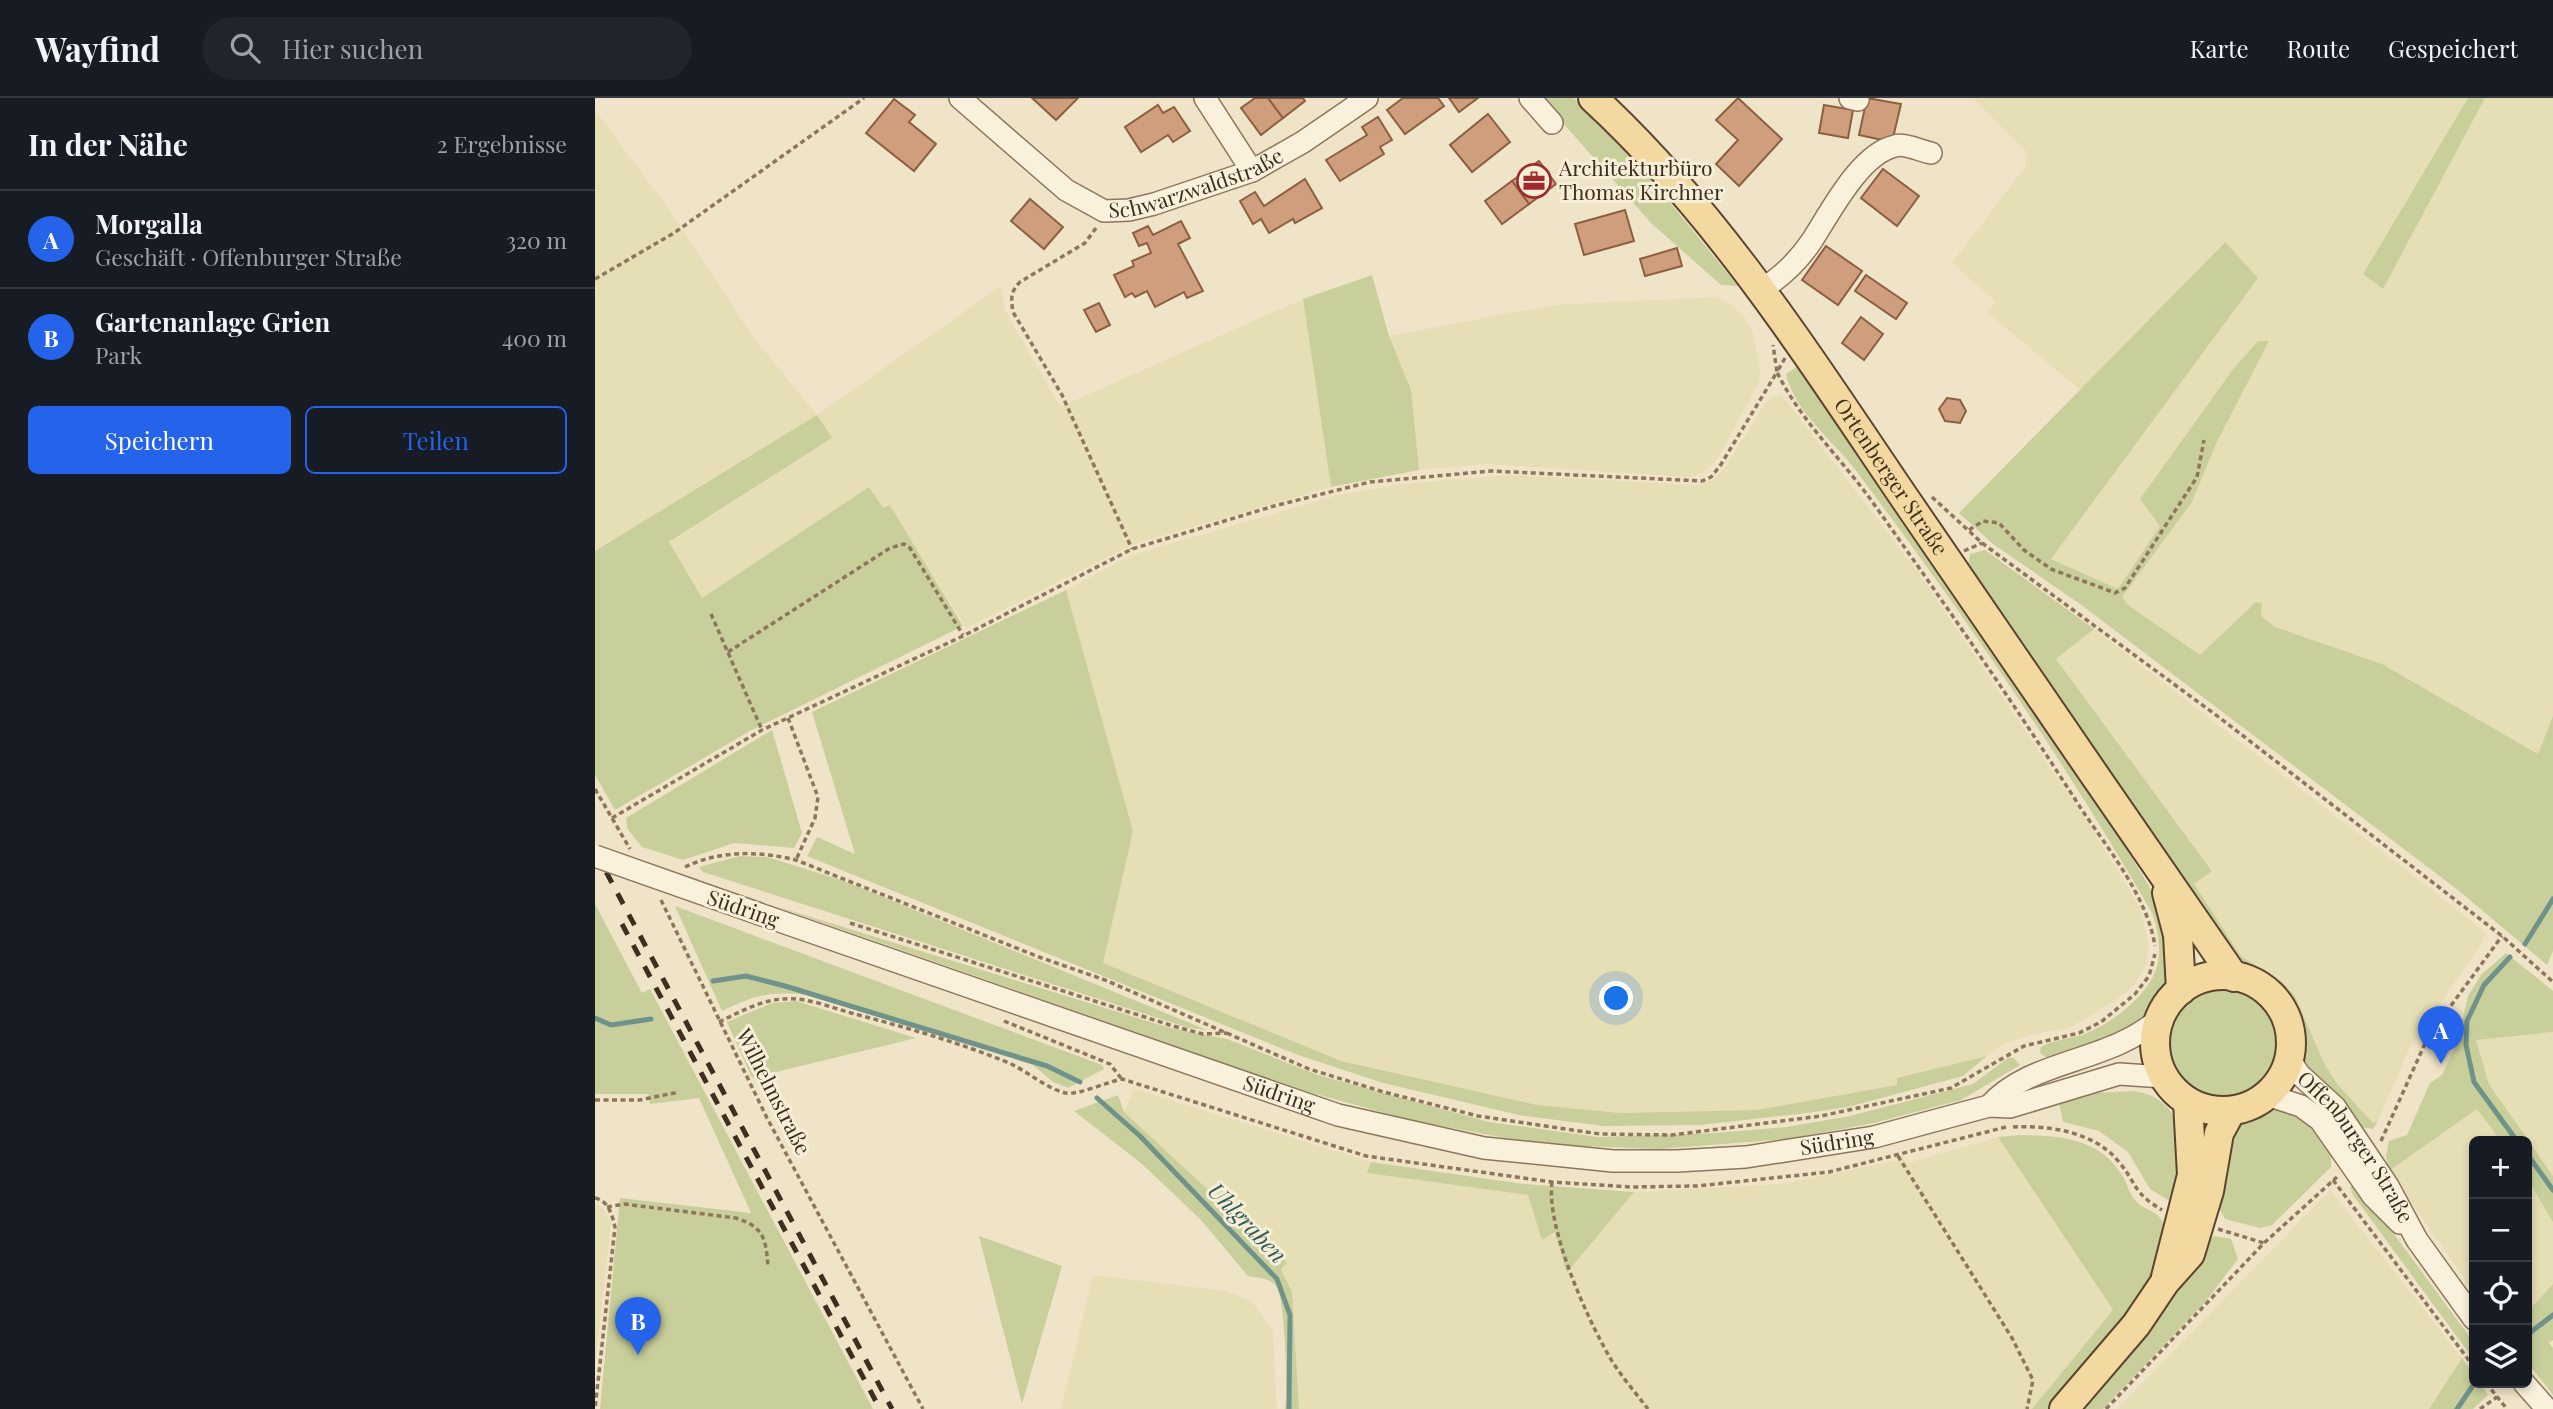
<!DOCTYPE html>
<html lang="de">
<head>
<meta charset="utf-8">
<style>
  :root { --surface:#171b24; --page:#20242c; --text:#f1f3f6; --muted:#9ea1a6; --line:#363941; --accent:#2563eb }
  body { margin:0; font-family:"Playfair Display",serif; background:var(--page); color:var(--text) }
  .controls { position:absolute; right:21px; bottom:21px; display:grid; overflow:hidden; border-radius:10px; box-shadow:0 4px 10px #0003 }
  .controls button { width:63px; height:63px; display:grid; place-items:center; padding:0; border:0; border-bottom:2px solid var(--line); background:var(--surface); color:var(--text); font:35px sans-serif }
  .you { position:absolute; left:1022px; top:901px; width:24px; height:24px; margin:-18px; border:5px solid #fff; border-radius:50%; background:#1a73e8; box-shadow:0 0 0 10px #1a73e833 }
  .badge { display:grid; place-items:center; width:46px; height:46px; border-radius:50%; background:var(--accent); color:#fff; font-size:23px; font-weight:700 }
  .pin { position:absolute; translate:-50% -58px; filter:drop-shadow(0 2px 4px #0008) }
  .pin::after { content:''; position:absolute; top:37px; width:24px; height:21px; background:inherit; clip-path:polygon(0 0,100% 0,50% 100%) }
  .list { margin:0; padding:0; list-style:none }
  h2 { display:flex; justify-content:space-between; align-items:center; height:91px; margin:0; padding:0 28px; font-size:30px }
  h2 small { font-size:23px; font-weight:400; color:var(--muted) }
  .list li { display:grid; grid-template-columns:46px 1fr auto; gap:21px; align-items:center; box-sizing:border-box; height:98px; padding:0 28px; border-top:2px solid var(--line) }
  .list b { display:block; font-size:26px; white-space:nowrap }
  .list p { margin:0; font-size:23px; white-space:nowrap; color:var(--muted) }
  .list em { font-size:23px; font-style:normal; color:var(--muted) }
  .actions { display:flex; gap:14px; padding:21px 28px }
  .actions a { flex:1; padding:16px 0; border:2px solid var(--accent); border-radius:10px; text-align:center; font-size:24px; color:var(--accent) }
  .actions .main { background:var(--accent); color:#fff }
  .icon { flex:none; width:38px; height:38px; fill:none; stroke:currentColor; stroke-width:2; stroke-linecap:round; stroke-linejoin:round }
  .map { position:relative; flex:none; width:1958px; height:1311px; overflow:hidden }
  header { display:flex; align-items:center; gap:42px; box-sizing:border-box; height:98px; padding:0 35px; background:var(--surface); border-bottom:2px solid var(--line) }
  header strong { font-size:33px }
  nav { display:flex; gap:38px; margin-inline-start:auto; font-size:24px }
  .search { width:490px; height:63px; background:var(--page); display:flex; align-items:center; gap:18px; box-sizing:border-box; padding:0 24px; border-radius:38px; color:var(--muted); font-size:26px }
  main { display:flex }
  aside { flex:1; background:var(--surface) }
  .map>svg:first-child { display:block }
  .farmland { fill:#e6deb5 }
  .green { fill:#c9cf9b }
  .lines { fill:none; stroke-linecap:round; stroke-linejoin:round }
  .stream { stroke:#6f938a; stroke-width:5 }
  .building { fill:#cf9f7d; stroke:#8d5f41; stroke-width:2 }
  .minor-casing { stroke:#8d765c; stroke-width:24 }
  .major-casing { stroke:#5b4430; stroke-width:32 }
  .path { stroke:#8d765c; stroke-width:3.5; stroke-dasharray:5 3.5; stroke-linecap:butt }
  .minor { stroke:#faf1dc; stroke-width:21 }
  .major { stroke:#f3d9a0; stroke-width:28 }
  .rail { stroke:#3d2e20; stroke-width:5; stroke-dasharray:12 12; stroke-linecap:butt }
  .minor-bridge-casing { stroke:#8d765c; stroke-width:24; stroke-linecap:butt }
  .minor-bridge { stroke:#faf1dc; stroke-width:21 }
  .labels { text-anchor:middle; stroke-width:6; stroke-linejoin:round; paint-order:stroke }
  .poi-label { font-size:21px; fill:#3d2e20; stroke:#f7eed8; text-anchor:start }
  .street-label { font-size:21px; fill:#3d2e20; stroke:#f7eed8 }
  .water-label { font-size:23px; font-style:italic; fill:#2f5d5a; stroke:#f7eed8 }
</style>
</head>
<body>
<header>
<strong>Wayfind</strong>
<div class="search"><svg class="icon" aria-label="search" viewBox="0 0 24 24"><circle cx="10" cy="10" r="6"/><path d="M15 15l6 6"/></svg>Hier suchen</div>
<nav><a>Karte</a><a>Route</a><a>Gespeichert</a></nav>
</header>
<main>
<aside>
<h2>In der Nähe<small>2 Ergebnisse</small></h2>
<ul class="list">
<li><span class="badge">A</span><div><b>Morgalla</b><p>Geschäft · Offenburger Straße</p></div><em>320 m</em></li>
<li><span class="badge">B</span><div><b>Gartenanlage Grien</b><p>Park</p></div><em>400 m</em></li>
</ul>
<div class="actions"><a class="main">Speichern</a><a>Teilen</a></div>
</aside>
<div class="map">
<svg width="1958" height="1311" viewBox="0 0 1958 1311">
  <rect width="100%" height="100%" fill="#f0e4c8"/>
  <g class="farmland">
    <polygon points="1378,0 1873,0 1768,176 1788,191 1890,0 1958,0 1958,618 1943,656 1787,566 1680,529 1666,518 1661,504 1605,557 1533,507 1527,499 1597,404 1621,346 1674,244 1639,270 1596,334 1565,428 1523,491 1456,461 1663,180 1629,144 1485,292 1392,214 1401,204 1357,165 1431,68 1431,53"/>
    <polygon points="0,12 79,118 155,235 222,317 406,188 410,212 465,309 708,201 736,389 539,446 371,530 295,407 288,411 274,389 107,500 74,445 236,341 222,318 0,453"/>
    <polygon points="1121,199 1138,208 1151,221 1159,238 1165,271 1164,285 1122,361 1111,373 1094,379 891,366 824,372 816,292 794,238 959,207"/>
    <polygon points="1186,296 1323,474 1497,731 1545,809 1554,848 1551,867 1539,887 1520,903 1474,930 1444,935 1411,945 1392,958 1303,980 1303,987 1162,1012 1025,1015 942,1007 746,963 507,865 538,733 471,492 537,457 743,397 807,386 916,377 1102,387 1118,382 1130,370 1169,307 1177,299"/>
    <polygon points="1499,531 1887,831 1890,837 1888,843 1815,949 1783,1023 1778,1025 1743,987 1729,965 1700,898 1687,884 1646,859 1598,786 1617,772 1461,561"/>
    <polygon points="1958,934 1958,1078 1894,986 1881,941"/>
    <polygon points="539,991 776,1064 773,1075 933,1097 947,1141 960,1134 973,1175 1039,1094 1187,1086 1309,1061 1313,1065 1403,1039 1518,1213 1437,1311 704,1311 697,1194 686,1170 692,1165 529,1014"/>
    <polygon points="1882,1011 1906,1043 1879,1043 1879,1194 1794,1073"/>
    <polygon points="1932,1080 1958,1124 1958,1186 1932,1214"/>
    <polygon points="1735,1092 1867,1260 1834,1311 1522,1311"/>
    <polygon points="0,1106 7,1109 16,1125 0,1268"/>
    <polygon points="498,1177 632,1193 657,1204 678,1234 682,1311 466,1311"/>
  </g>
  <g class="green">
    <polygon points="946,0 979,0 1051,75 1143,188 1126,187 1056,125"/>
    <polygon points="1873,0 1890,0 1788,191 1768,176"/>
    <polygon points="1630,144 1663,180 1456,461 1523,491 1565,428 1545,401 1639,270 1663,243 1674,243 1621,346 1597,404 1527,499 1533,507 1605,557 1661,504 1667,505 1666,518 1680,529 1787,566 1943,656 1958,618 1958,853 1952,867 1863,792 1485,506 1398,446 1364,415"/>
    <polygon points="777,177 794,238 816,292 824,372 736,389 708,201"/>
    <path d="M 1203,268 L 1209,272 L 1473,656 L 1528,745 L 1563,803 L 1578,870 C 1553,931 1514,950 1452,960 L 1445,955 L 1446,949 C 1458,941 1478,941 1492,935 C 1519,924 1559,893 1563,863 C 1566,846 1562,830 1557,815 C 1469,662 1368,515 1262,374 C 1239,343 1200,315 1191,276 Z"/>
    <polygon points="222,317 237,340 74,444 107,500 274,389 288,410 295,407 368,528 155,633 20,712 0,677 0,453"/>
    <polygon points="1390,452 1499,531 1461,561 1617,773 1599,786 1646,858 1687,884 1700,898 1729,965 1743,987 1778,1025 1783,1023 1778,1031 1765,1029 1714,972 1708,960 1700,916 1692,903 1673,882 1645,864 1628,849 1581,770 1373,468 1375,456"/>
    <polygon points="471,492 538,733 508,865 746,963 942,1007 1025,1015 1162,1012 1302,987 1302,980 1392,958 1368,978 1253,1009 1212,1015 1106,1027 1008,1028 924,1017 788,985 703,957 212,758 222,739 260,756 217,614"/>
    <polygon points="177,632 207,735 199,750 139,745 88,762 47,749 32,730 31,720"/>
    <polygon points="145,758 172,759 249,783 612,932 594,930 108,774 104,769"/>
    <polygon points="0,806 47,895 55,891 278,1311 5,1311 25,1100 156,1115 104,1000 55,1006 53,996 0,996"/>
    <polygon points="177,807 575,930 632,941 723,977 894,1024 1003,1039 1121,1035 1191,1029 1255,1018 1378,986 1413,960 1419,960 1425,967 1366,1002 1279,1025 1192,1041 1064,1051 986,1048 915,1041 811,1021 710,993"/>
    <path d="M 80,808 L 507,967 L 509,971 L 473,990 L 458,984 L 438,967 L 212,897 C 174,893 161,897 127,913 Z"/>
    <polygon points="1911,855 1958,893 1958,934 1881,942 1894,986 1958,1078 1958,1124 1932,1080 1932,1043 1906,1043 1882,1011 1794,1073 1791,1058 1794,1043 1812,1037 1835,985 1847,977 1862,945 1873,898 1886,877"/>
    <circle cx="1628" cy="945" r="56"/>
    <polygon points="201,903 321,940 157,980 132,924 177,905"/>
    <path d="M 1538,993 C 1597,1001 1590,1062 1580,1106 L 1555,1091 L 1533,1054 L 1504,1033 L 1468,1024 L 1464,1004 L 1499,995 Z"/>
    <path d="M 523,997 L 529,1014 L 692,1165 L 686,1171 L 697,1194 L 704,1311 L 690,1311 C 693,1293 690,1203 682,1190 C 677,1180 663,1180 653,1178 L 606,1122 L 547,1066 L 479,1013 Z"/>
    <polygon points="1692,1010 1704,1013 1736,1048 1736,1069 1677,1127 1665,1130 1630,1121 1621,1104 1635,1034 1658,1017"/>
    <path d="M 1425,1037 C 1465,1038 1504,1040 1527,1077 C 1532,1085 1534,1095 1540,1102 C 1553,1117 1567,1109 1571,1136 L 1557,1178 L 1528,1223 L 1454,1311 L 1437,1311 L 1518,1212 L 1403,1039 Z"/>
    <polygon points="776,1064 928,1086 1039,1094 972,1175 960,1134 947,1142 933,1097 772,1075"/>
    <polygon points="1759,1088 1766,1091 1879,1245 1879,1262 1758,1097 1755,1089"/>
    <polygon points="384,1138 467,1168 427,1306"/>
    <polygon points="1619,1138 1636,1141 1643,1161 1611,1203 1508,1311 1482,1311 1607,1145"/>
    <polygon points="1958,1186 1958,1242 1954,1245 1958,1250 1958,1297 1932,1264 1932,1214"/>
    <polygon points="1867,1260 1879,1277 1879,1285 1885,1285 1893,1297 1878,1311 1834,1311"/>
  </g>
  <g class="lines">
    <g class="stream">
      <polyline points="1930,846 1958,801"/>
      <polyline points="1915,859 1889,887 1872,923 1871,947 1879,984 1922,1043"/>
      <polyline points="118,883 151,878 190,888 452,968 485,984"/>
      <polyline points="0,920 16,927 56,921"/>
      <polyline points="502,1000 545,1038 682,1181 695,1217 694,1311"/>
      <polyline points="1932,1056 1958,1092"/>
      <polyline points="1932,1237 1958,1217"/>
      <polyline points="1862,1311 1879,1286"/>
    </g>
  </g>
  <g class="building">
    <polygon points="437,0 483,0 461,22"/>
    <polygon points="660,0 673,0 688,20 666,37 646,10"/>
    <polygon points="673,0 708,0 710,3 688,20"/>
    <polygon points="808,0 843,0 849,8 810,36 792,12"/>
    <polygon points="854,0 883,0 864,14"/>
    <polygon points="1143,0 1187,41 1144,88 1121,66 1143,42 1121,22"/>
    <polygon points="1272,0 1306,6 1297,44 1264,37"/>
    <polygon points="299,1 320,17 314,24 341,46 319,73 271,35"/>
    <polygon points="563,7 568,15 579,9 595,33 578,44 573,37 546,54 530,29"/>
    <polygon points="1229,7 1258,12 1253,40 1224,35"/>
    <polygon points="893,16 915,44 877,74 855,47"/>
    <polygon points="783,19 797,42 785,49 789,56 745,83 731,62 772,37 767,29"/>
    <polygon points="944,63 961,86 934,106 917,83"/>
    <polygon points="1288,71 1324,98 1302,128 1266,100"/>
    <polygon points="710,81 727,110 700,125 698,121 674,135 666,121 658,126 645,103 660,94 669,108"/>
    <polygon points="917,83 934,106 907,126 890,103"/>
    <polygon points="435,101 468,129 449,151 416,123"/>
    <polygon points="1030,112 1039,143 989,157 980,126"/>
    <polygon points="586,123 595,140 583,146 608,193 592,200 589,194 560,209 552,193 540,199 537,195 530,199 519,177 539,168 537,163 556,155 552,145 544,148 538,135 553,128 558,137"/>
    <polygon points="1231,148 1267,173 1243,207 1207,182"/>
    <polygon points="1082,150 1087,168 1050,178 1045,161"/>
    <polygon points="1271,177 1312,205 1301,221 1260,193"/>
    <polygon points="504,205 515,227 501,234 489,212"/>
    <polygon points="1266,219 1288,236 1269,262 1247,245"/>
    <polygon points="1352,300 1365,302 1371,313 1365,325 1350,323 1344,311"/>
  </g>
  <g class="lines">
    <g class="minor-casing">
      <g id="minor">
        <path id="s1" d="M 365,0 L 471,92 L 509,113 L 534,112 L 559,106 L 657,73 L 708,44 L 772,0"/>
        <polyline points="610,0 657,73"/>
        <polyline points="935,0 957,25"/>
        <polyline points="1255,0 1263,2"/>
        <path d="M 1165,192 C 1184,181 1203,163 1216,144 C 1234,117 1264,56 1300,48 C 1309,45 1326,53 1336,55"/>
        <path id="s2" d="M 173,819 L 743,1017 L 889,1050 L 1018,1063 L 1082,1063 L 1151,1059 L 1279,1039 L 1394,1008 L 1415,1009 L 1524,976 L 1569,979"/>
        <path id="s3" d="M 1694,960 L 1704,976 L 1740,1009 L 1793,1088 L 1822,1142 L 1879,1221"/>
        <polyline points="1672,997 1706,1008 1725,1022 1778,1098 1805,1125"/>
        <path d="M 1394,1008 C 1437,960 1513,966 1565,920"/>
        <polyline points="1929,1285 1952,1311"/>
      </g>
    </g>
    <g class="major-casing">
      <g id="major">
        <path id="s4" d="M 998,0 C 1124,116 1217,264 1313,405 C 1421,564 1530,721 1639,879"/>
        <polyline points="1572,795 1583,837 1586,892"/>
        <circle cx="1628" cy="945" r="68"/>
        <polyline points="1571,1179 1597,1077 1593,1004"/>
        <polyline points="1469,1311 1541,1227 1570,1184 1595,1156 1614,1093 1624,1035 1636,1013"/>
      </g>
    </g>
    <g class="path">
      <path d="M 501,130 L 490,145 L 425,184 C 415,194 416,201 418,214 L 467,297 L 537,451"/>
      <polyline points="0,181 79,135 269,0"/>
      <path d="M 1190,260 L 1182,274 C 1205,322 1245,359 1276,402 C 1348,503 1418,604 1485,709 C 1513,751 1552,798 1560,848"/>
      <polyline points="1337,399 1387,445 1625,620 1907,838 1958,884"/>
      <polyline points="1374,432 1388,423 1404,425 1429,452 1456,471 1520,495 1530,490 1602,379 1609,342"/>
      <polyline points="1369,453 1387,445"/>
      <polyline points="116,516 167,632"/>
      <polyline points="133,554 295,450 309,446 315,450 368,537"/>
      <polyline points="193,620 223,699 220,720 201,762"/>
      <polyline points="0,691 35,751"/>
      <polyline points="17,720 167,632 368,538 537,451 679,408 775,384 896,373 1107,383 1116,379 1125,368 1182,274 1178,247"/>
      <path d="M 90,769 C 125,752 164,753 201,762 L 444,859 L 510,882 L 714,971 L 789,994 L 883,1018 L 1005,1036 L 1077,1037 L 1226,1018 L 1356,990 L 1429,948 L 1484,935 L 1506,924 L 1540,896 L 1554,878 L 1560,856"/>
      <polyline points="66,802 172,1020 328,1311"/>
      <polyline points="255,825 578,928 608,936 632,935"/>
      <polyline points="409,923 515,966 526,980"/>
      <path d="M 124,924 C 145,914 165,902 189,901 C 211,899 235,909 256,915 C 310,929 363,944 414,965 C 432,973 452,991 471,995 C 484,997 512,984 527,981 L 771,1058 L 957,1084 L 1036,1089 L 1102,1088 L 1234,1074 L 1411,1029"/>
      <polyline points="0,1002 45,1002 84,994"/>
      <path d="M 1418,1029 C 1454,1027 1500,1034 1524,1064 C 1543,1087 1537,1094 1567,1112"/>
      <polyline points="1786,1043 1833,939 1907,838"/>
      <polyline points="1303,1058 1417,1240 1438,1282 1432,1311"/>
      <polyline points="1738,1082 1879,1269"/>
      <path d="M 957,1084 C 951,1129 991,1218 1014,1258 C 1025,1277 1040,1294 1053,1311"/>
      <path d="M 0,1100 C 14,1103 17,1117 20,1129 L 0,1311"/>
      <path d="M 12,1109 L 29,1106 L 141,1120 C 169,1129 171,1141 173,1169"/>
      <polyline points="1623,1131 1669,1145"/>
      <polyline points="1891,1285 1912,1311"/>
      <polyline points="1511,1311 1669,1145 1742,1079"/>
      <polyline points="1885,1311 1902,1299"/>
    </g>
    <use href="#minor" class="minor"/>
    <use href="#major" class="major"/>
    <g class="rail">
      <polyline points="0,753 297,1311"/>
      <polyline points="27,826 285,1311"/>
    </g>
    <g class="minor-bridge-casing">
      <polyline id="minor-bridge" points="0,758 173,819"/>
    </g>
    <use href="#minor-bridge" class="minor-bridge"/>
  </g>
  <defs>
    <g id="office-ring" transform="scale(1.75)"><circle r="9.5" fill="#f7eed8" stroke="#9e2a2b" stroke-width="1.5"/><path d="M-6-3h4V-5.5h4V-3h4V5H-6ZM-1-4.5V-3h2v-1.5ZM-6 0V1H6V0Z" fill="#9e2a2b"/></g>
  </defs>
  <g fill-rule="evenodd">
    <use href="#office-ring" x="939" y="83"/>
  </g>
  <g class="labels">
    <g class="poi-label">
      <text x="964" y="78">Architekturbüro<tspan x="964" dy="24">Thomas Kirchner</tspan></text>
    </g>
    <g class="street-label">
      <text dy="7" stroke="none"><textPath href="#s1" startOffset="280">Schwarzwaldstraße</textPath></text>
      <text dy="7" stroke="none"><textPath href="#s4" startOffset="483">Ortenberger Straße</textPath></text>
      <text transform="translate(148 811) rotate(19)" y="7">Südring</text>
      <text transform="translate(178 994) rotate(63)" y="7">Wilhelmstraße</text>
      <text dy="7" stroke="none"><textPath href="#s2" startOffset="541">Südring</textPath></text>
      <text dy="7" stroke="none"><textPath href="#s2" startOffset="1108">Südring</textPath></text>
      <text dy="7" stroke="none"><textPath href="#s3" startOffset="112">Offenburger Straße</textPath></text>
    </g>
    <g class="water-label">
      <text transform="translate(652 1125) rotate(46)" y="8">Uhlgraben</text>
    </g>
  </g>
</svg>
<div class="controls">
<button>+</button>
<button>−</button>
<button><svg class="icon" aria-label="locate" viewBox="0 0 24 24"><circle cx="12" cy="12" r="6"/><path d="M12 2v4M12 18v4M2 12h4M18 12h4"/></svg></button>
<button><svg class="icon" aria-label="layers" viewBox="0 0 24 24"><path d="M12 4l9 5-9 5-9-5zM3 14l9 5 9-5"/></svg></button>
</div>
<div class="you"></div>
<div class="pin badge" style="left:1846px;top:966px">A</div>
<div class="pin badge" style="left:43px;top:1257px">B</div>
</div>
</main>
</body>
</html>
